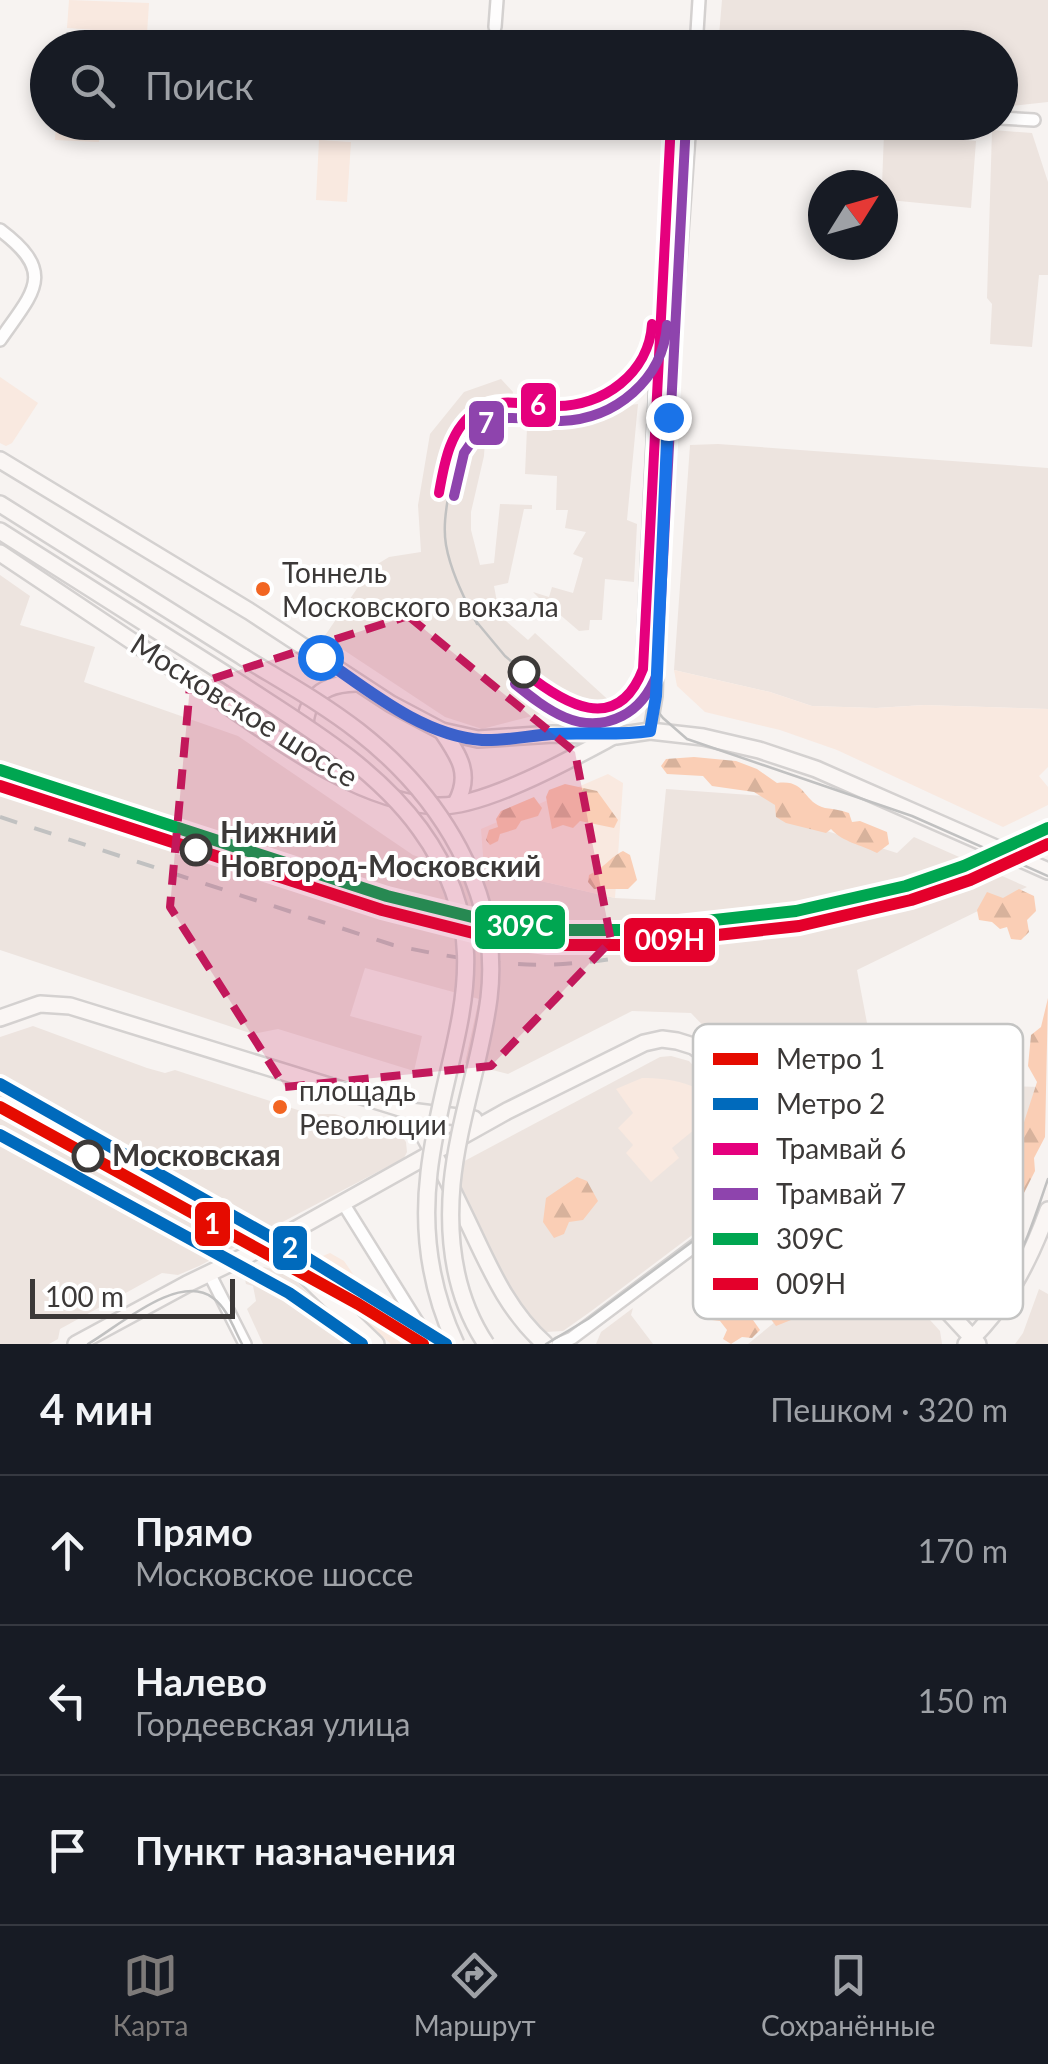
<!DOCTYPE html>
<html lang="ru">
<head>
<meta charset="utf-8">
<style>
  :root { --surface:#171b24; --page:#20242c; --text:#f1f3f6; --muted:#9ea1a6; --line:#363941; --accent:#7d7a79 }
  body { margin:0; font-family:Lato,sans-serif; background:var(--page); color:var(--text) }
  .compass { position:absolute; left:808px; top:170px; width:90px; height:90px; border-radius:50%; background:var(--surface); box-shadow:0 5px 15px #0003; rotate:53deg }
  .scale { position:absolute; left:30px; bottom:25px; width:205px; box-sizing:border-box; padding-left:10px; border:5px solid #3c3938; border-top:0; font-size:28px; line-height:35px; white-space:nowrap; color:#3c3938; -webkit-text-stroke:8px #fff; paint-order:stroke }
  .stop { position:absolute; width:30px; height:30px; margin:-22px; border:8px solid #1a73e8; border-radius:50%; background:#fff }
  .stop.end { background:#1a73e8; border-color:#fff; box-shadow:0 2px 10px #0008 }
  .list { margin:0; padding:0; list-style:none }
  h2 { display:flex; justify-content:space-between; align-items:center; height:130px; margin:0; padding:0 40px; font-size:42px }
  h2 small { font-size:32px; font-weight:400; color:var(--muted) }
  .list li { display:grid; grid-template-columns:65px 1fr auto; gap:30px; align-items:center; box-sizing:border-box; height:150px; padding:0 40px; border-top:2px solid var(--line) }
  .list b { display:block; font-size:38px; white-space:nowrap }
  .list p { margin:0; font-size:32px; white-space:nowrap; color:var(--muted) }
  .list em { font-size:32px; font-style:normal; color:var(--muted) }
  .icon { flex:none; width:55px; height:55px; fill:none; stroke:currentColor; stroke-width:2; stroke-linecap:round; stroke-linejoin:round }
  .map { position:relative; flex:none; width:1048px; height:1344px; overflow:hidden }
  .search { position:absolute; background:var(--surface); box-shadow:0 5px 15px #0003; left:30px; right:30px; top:30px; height:110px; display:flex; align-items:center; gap:25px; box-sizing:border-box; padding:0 35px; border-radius:55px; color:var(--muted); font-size:38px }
  .sheet { height:580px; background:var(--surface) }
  nav { display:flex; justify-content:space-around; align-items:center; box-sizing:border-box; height:140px; border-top:2px solid var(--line); background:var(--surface); font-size:28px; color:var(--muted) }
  nav a { display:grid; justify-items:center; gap:5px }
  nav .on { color:var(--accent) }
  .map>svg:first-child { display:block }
  .built { fill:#ede4df }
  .green { fill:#f9e9e0 }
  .forest { fill:url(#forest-firs) }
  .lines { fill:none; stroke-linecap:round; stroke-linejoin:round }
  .street-casing { stroke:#d4d1d0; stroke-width:16 }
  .secondary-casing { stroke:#d4d1d0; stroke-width:20 }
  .street { stroke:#fefdfd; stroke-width:11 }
  .secondary { stroke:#faf6f4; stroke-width:15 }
  .tram { stroke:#c1c1c1; stroke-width:2.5 }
  .rail { stroke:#c1c1c1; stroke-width:4; stroke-dasharray:18 18; stroke-linecap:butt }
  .secondary-bridge-casing { stroke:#d4d1d0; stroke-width:20; stroke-linecap:butt }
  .secondary-bridge { stroke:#faf6f4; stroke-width:15 }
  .rail-1-casing { stroke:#fff; stroke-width:20 }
  .rail-2-casing { stroke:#fff; stroke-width:20 }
  .rail-1 { stroke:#00a651; stroke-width:12 }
  .rail-2 { stroke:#e4002b; stroke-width:12 }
  .tram-1-casing { stroke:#fff; stroke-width:18 }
  .tram-2-casing { stroke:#fff; stroke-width:18 }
  .tram-1 { stroke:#e5007d; stroke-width:10 }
  .tram-2 { stroke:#8e44ad; stroke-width:10 }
  .metro-1-casing { stroke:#fff; stroke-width:20 }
  .metro-2-casing { stroke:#fff; stroke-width:20 }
  .metro-1 { stroke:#e50b00; stroke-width:12 }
  .metro-2 { stroke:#006abc; stroke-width:12 }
  .route { stroke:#1a73e8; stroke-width:12 }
  .marked { fill:#c2185b; fill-opacity:0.2; stroke:#c2185b; stroke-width:8; stroke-dasharray:20 12; stroke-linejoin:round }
  .bus-dot { fill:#f26522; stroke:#fff; stroke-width:4 }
  .stop-dot { fill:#fff; stroke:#3c3938; stroke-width:5 }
  .labels { text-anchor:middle; stroke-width:8; stroke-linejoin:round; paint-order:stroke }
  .bus-label { font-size:28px; fill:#3c3938; stroke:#fff; text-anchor:start }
  .street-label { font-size:30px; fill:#3c3938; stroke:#fff }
  .stop-label { font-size:30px; font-weight:bold; fill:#3c3938; stroke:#fff; text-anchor:start }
  .key { fill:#fff; stroke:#c4c4c3; stroke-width:2.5 }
  .key-label { font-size:28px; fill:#3c3938 }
  .line-badge { stroke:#fff; stroke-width:4 }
  .badge-label { font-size:28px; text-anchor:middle; font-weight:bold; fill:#fff }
</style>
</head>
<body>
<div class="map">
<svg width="1048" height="1344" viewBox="0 0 1048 1344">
  <defs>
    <pattern id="forest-firs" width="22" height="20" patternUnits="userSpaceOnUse" patternTransform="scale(2.5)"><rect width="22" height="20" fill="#faceb5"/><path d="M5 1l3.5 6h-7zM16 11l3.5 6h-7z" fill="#d7b29c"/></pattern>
  </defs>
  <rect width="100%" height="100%" fill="#f7f3f1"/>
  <g class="built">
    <polygon points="722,0 1048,0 1048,102 1001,107 1000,48 718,47"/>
    <polygon points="992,130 1032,133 1048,182 1048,275 1039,275 1032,347 990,344 992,304 987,298"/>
    <polygon points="884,133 976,141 971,208 889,200 882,185"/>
    <polygon points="501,379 513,392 511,406 555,414 638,404 627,520 637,524 634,582 605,579 602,620 590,620 589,630 579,631 558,613 560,610 551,602 546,605 533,592 549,597 552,587 573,593 583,558 573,554 586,532 565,528 568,510 556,510 557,476 525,474 527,428 501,425 499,439 485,439 484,456 471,512 471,530 480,565 494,563 500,504 532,505 532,509 524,509 508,583 494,586 497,602 492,609 528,640 535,633 615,706 583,713 568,707 482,729 445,717 324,637 371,568 389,557 421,552 418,505 430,434 464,392"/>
    <polygon points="718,444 1048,468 1048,709 924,705 876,708 812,706 770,692 674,670 690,445"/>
    <polygon points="0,575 30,596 20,625 95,647 84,682 238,736 413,855 480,878 484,868 615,898 655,900 666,789 780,797 779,816 897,853 914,837 1027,887 857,970 867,1023 800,1037 722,1038 711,1034 691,1013 632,1011 508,1074 465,1063 479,999 365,968 350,1016 422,1036 414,1071 278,1029 253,1034 0,950"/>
    <polygon points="33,1026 147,1068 165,1073 175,1070 310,1114 335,1114 400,1134 406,1142 407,1152 404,1158 199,1266 178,1275 162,1273 60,1329 58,1339 49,1344 0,1344 0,1037"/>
    <polygon points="671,1056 689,1061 780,1159 780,1169 590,1312 563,1331 546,1332 522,1307 506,1284 458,1184 457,1165 660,1057"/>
    <polygon points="813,1080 1039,1087 1015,1155 978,1216 971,1235 970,1255 978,1265 969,1278 955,1284 947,1281 801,1125 798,1105 802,1096 812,1093"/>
    <polygon points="853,1235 940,1331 942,1344 748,1344 830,1277 819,1262"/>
    <polygon points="264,1267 280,1271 296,1281 358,1344 263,1344 247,1309 256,1301 253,1286 246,1284 244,1275"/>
    <polygon points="1039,1289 1048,1294 1048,1344 1015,1344 1023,1333"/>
    <polygon points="633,1308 631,1315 653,1344 596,1344 601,1332"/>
  </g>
  <g class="green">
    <polygon points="69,0 149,3 147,34 67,28"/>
    <polygon points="56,123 100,123 99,142 55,140"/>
    <polygon points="319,140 351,142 347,202 316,200"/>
    <polygon points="0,377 38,403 12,443 6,446 0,443"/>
    <polygon points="674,670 770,692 812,706 876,708 924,705 1048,709 1048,767 1039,776 1048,787 1048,805 1003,827 837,750 780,730 705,712 677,686"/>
    <polygon points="608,774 623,783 615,898 484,868 481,829"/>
    <path d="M 642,1078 C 673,1078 699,1084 723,1106 L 672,1148 L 679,1158 L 651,1182 L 626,1153 L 633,1145 L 618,1128 L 633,1113 L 616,1089 Z"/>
    <polygon points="330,1253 344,1261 401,1344 391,1344 362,1319 313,1265 318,1258"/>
  </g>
  <g class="forest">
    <path d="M 694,757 L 736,761 L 757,769 L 777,783 C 807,779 802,802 825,808 C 833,809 840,810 849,813 L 852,822 L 860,821 L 887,832 L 889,844 L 877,853 C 860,844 844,843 831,829 L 826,833 L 786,823 L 776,817 L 775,805 L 754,792 L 712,786 L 703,776 L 667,774 L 661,766 L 666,759 Z"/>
    <polygon points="565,784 597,791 618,820 614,828 580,821 573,828 563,825 552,829 546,797 549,790"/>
    <polygon points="534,797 542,808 538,816 521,821 516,829 500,834 498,841 490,845 486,840 489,830 498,827 496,819 501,811"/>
    <path d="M 623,851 L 630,855 L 637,880 L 628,889 L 594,889 L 588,882 L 589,875 C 607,866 609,858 623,851 Z"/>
    <polygon points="1019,889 1034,896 1036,911 1027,920 1029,932 1021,940 1011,939 1007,927 1000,929 992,922 979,920 977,910 987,892 1003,898"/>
    <polygon points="1048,998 1045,1137 1034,1158 1035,1171 1011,1219 991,1241 978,1240 970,1229 981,1198 990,1190 1001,1160 1015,1150 1037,1082 1028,1066 1031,1035 1041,1027"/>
    <polygon points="577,1177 587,1181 598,1201 583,1220 569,1222 564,1234 554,1238 543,1222 546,1198"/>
    <path d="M 798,1262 C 813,1266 822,1274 825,1289 L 791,1320 L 776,1326 L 770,1318 L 775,1310 L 774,1295 L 792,1278 L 794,1265 Z"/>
    <polygon points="753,1270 761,1273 761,1282 750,1288 760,1308 753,1320 760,1330 752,1338 742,1337 731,1344 723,1339 727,1330 720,1321 704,1319 703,1308 734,1282 742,1283 745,1276"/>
  </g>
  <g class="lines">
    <g class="street-casing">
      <g id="street">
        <polyline points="495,27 497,0"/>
        <polyline points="696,48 699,0"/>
        <polyline points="1000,118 1034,120"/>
        <path d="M 0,230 C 57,273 34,291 0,340"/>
        <polyline points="650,731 656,696 662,508 690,122"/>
        <polyline points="343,1203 431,1344"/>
        <polyline points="209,1273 245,1344"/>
        <polyline points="558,1344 572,1338 768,1191 803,1178 825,1179"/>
      </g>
    </g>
    <g class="secondary-casing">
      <g id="secondary">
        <polyline points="0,460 249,611 391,704 442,731 478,739 553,734 616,736 650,731 703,737 759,750 816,769 1048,871"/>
        <polyline points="0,504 243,657"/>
        <polyline points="0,531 230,677"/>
        <path d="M 0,553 C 65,597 131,640 196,684 C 264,729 352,802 437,806 C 483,808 571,759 612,737"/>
        <path d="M 442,731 C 459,756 472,774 456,803"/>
        <path d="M 309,759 C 299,717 305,684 356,683"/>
        <polyline points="0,1018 40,1004 70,1006 410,1111 474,1119"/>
        <path d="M 410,1111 C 430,1145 447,1178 464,1214 C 487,1261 505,1309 545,1344"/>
        <polyline points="266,1246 294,1265 376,1344"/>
        <polyline points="76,1344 187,1284 266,1246 507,1111 644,1043 662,1039 677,1041 693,1046 718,1064 978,1344"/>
        <path d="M 966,1344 C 1006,1307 1030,1260 1048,1210"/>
      </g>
    </g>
    <use href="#street" class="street"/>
    <use href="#secondary" class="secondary"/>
    <g class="tram">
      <polyline points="651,345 636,659 639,681 648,699 663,718 687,739 912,816 1048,876"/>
      <polyline points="470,614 505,656 524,672"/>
      <path d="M 477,624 C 465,599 451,573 446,545 C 443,527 446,510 449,491 C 455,443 465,414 518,404"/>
      <path d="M 88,1344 C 119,1326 179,1272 213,1298 C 227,1308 234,1329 242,1344"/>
      <path d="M 546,1344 L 588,1319 L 782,1175 L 815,1168 L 828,1171 L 841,1183 L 950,1300 C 1001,1340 1036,1211 1048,1179"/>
    </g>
    <path class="rail" d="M 0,817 L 393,945 C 453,958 514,969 576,963 C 657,956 738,934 818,918"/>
    <g class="secondary-bridge-casing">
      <g id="secondary-bridge">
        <path d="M 243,657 C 282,681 322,703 358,731 C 440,795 502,892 489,998 C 481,1061 458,1121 452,1184 C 447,1241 454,1296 486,1344"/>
        <path d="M 230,677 C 296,721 372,763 420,829 C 509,951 443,1046 429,1173 C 422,1232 431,1291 456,1344"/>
      </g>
    </g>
    <use href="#secondary-bridge" class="secondary-bridge"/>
    <g class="rail-1-casing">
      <polyline id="rail-1" points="0,770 387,896 505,925 550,930 624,930 796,911 906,886 964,866 1048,828"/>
    </g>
    <g class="rail-2-casing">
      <polyline id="rail-2" points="0,786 382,910 501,940 548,945 626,945 799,926 911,900 970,880 1048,844"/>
    </g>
    <use href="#rail-1" class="rail-1"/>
    <use href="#rail-2" class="rail-2"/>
    <g class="tram-1-casing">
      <g id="tram-1">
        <path d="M 439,493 C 444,464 450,427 478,410 C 500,396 530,406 555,406 C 603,407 649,373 652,324"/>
        <path d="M 524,672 C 563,703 617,737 643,669 L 671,122"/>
      </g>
    </g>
    <g class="tram-2-casing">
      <g id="tram-2">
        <path d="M 454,496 L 464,453 L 484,424 C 508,412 536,422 561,421 C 616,419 663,379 667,325"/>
        <path d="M 515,684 C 546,709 581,737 622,716 C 640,707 650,692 657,674 L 686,123"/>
      </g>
    </g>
    <use href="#tram-1" class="tram-1"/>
    <use href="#tram-2" class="tram-2"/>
    <g class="metro-1-casing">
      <polyline id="metro-1" points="0,1107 358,1304 423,1344"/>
    </g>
    <g class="metro-2-casing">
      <g id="metro-2">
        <polyline points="0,1084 304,1256 446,1344"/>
        <polyline points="0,1135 289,1293 362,1344"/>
      </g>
    </g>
    <use href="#metro-1" class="metro-1"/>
    <use href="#metro-2" class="metro-2"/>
  </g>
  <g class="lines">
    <path class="route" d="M 320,657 C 367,689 422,736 482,740 C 505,741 528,736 551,734 C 584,732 616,736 650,731 L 656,696 L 668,417"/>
  </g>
  <path class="marked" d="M 408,616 L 575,752 L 611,941 L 491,1066 L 285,1087 L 170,907 L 190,686 Z"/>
  <g class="bus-dot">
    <circle cx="263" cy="589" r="9"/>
    <circle cx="280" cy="1107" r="9"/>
  </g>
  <g class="stop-dot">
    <circle cx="524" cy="672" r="14"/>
    <circle cx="196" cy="850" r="14"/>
    <circle cx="88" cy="1156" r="14"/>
  </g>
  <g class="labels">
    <g class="bus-label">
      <text x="282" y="583">Тоннель<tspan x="282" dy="34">Московского вокзала</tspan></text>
      <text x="299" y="1101">площадь<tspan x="299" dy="34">Революции</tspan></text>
    </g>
    <g class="street-label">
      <text transform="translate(244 711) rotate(32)" y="10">Московское шоссе</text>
    </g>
    <g class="stop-label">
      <text x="220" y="843">Нижний<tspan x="220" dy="34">Новгород-Московский</tspan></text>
      <text x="112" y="1166">Московская</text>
    </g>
  </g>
  <rect x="693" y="1024" width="330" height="295" rx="15" class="key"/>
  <rect x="713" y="1053" width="45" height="12" fill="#e50b00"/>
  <rect x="713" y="1098" width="45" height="12" fill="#006abc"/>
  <rect x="713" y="1143" width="45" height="12" fill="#e5007d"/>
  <rect x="713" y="1188" width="45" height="12" fill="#8e44ad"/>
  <rect x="713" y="1233" width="45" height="12" fill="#00a651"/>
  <rect x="713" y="1278" width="45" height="12" fill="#e4002b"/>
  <g class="key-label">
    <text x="776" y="1069">Метро 1</text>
    <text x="776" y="1114">Метро 2</text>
    <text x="776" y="1159">Трамвай 6</text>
    <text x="776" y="1204">Трамвай 7</text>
    <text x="776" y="1249">309С</text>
    <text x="776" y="1294">009Н</text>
  </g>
  <g class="line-badge">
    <rect x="519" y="381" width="39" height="48" rx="10" fill="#e5007d"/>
    <rect x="467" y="399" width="39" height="48" rx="10" fill="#8e44ad"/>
    <rect x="473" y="903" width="94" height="48" rx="10" fill="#00a651"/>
    <rect x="622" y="916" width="95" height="48" rx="10" fill="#e4002b"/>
    <rect x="193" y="1200" width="39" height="48" rx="10" fill="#e50b00"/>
    <rect x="271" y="1224" width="38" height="48" rx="10" fill="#006abc"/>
  </g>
  <g class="badge-label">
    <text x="538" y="415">6</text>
    <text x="486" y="433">7</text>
    <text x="520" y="936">309С</text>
    <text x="670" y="950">009Н</text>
    <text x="212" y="1234">1</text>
    <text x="290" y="1258">2</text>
  </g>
</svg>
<svg class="compass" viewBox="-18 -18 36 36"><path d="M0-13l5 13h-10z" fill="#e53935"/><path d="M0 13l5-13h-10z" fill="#9ea1a6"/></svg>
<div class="scale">100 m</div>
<div class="stop" style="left:320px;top:657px"></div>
<div class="stop end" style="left:668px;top:417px"></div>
<div class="search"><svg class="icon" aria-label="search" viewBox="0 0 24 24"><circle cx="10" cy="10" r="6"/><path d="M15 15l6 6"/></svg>Поиск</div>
</div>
<section class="sheet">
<h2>4 мин<small>Пешком · 320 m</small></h2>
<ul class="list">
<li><svg class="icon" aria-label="ahead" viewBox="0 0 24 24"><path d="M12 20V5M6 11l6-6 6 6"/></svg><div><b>Прямо</b><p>Московское шоссе</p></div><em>170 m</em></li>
<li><svg class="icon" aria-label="left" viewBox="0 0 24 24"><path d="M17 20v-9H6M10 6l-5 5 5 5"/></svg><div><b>Налево</b><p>Гордеевская улица</p></div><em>150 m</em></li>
<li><svg class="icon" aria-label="arrive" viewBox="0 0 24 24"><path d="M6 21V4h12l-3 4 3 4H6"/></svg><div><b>Пункт назначения</b></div></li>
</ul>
</section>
<nav>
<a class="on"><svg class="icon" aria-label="map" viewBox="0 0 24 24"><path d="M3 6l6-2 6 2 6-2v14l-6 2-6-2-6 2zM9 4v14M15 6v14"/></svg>Карта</a>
<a><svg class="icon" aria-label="directions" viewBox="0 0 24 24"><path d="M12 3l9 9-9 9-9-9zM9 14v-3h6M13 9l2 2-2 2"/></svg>Маршрут</a>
<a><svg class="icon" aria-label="saved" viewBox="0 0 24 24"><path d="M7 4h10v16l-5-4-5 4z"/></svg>Сохранённые</a>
</nav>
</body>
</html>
